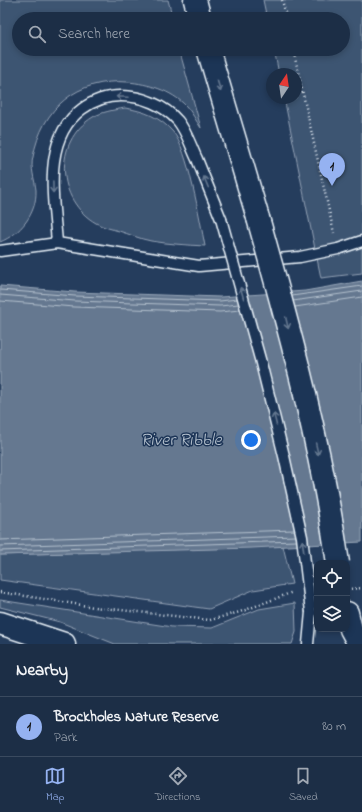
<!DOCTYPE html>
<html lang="en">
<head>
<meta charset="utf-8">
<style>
  :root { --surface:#1c2e46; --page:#293a51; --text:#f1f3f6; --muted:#a0a8b3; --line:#3a4a5f; --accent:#95b2f1 }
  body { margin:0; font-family:"Indie Flower",sans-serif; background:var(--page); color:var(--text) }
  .controls { position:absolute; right:12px; bottom:12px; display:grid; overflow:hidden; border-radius:8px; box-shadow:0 2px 6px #0003 }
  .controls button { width:36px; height:36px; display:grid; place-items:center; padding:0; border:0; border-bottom:1px solid var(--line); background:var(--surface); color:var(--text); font:20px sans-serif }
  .compass { position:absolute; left:266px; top:68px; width:36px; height:36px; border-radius:50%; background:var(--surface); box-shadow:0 2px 6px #0003; rotate:13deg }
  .you { position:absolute; left:251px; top:440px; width:14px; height:14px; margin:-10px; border:3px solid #fff; border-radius:50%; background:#1a73e8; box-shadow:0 0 0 6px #1a73e833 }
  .badge { display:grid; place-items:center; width:26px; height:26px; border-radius:50%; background:var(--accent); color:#111; font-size:13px; font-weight:700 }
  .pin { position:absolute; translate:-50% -33px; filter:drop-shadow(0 1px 2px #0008) }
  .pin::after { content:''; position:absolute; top:21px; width:14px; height:12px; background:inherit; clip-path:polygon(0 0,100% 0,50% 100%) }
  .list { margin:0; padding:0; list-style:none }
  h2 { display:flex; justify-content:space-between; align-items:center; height:52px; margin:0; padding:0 16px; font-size:17px }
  h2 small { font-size:13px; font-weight:400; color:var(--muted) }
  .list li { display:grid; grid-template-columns:26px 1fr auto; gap:12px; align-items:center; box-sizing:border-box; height:60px; padding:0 16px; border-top:1px solid var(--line) }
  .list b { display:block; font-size:15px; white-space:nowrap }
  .list p { margin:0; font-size:13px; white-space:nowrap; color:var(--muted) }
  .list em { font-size:13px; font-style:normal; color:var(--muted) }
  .icon { flex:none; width:22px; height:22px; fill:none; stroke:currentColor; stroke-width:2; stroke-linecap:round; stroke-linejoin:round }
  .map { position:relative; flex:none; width:362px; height:644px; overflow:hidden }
  .search { position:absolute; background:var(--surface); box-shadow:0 2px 6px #0003; left:12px; right:12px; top:12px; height:44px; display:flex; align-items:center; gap:10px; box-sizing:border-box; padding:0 14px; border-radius:22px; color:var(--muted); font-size:15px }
  .sheet { height:112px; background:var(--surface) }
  nav { display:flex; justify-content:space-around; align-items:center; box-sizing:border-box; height:56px; border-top:1px solid var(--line); background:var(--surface); font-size:11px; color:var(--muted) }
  nav a { display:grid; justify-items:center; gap:2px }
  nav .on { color:var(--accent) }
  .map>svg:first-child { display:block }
  .green { fill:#3e5472; stroke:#93a2b5 }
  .water { fill:#657890; stroke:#99a8ba }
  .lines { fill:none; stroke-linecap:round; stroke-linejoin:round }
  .shore { stroke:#b4c1ce; stroke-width:1 }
  .service-casing { stroke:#e8f1f8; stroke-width:13 }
  .trunk-casing { stroke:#e8f1f8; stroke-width:25 }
  .motorway-casing { stroke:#e8f1f8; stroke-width:25 }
  .path { stroke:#e8f1f8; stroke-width:2.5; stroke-dasharray:1 3; stroke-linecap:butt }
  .service { stroke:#1d3557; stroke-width:10 }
  .trunk { stroke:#1d3557; stroke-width:22 }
  .motorway { stroke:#1d3557; stroke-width:22 }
  .service-bridge-casing { stroke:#e8f1f8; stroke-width:13; stroke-linecap:butt }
  .motorway-bridge-casing { stroke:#e8f1f8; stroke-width:25; stroke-linecap:butt }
  .service-bridge { stroke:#1d3557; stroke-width:10 }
  .motorway-bridge { stroke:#1d3557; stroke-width:22 }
  .oneway { stroke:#64778f }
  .labels { text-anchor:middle; stroke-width:3; stroke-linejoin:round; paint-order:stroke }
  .water-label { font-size:18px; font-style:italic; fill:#b4c1ce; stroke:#1d3557 }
</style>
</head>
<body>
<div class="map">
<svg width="362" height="644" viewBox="0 0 362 644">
  <rect width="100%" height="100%" fill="#253d5d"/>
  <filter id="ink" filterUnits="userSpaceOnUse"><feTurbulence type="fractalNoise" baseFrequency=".025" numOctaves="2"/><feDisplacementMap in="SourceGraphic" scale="8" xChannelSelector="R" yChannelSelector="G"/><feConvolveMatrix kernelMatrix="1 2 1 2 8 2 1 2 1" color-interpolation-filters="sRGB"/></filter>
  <g filter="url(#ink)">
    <g class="green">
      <path d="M 0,0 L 168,0 L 173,19 L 19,19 L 19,49 L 179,49 L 201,128 C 196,121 192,112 186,106 C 171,90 148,84 128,82 C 77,78 42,108 33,157 C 30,168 35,180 36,190 C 37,214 20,234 0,242 Z"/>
      <polygon points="263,0 362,0 362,273 321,278 284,98 296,98 296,74 279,74 274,49 343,49 343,19 267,19"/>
      <path d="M 125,108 C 144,111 160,117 173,132 C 188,149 200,221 205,246 C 187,245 169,244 151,241 C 140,239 129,234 119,231 C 112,229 102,227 96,223 C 57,201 52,142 93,117 C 102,112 113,110 125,108 Z"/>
      <polygon points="283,546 292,584 253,590 209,609 0,580 0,555"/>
      <polygon points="0,600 172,627 212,628 259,609 295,603 296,632 292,644 115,644 60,622 0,607"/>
    </g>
    <polygon class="water" points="362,281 362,542 252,548 0,555 0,286 75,292 220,297 305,291"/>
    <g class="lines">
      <g class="shore">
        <polyline points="0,290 75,296 220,301 237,299"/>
        <polyline points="0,295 75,301 220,306 239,304"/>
        <polyline points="292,296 362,286"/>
        <polyline points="0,301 74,307 220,312 240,310"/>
        <polyline points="293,301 362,291"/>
        <polyline points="295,307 362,297"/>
        <polyline points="0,540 294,530"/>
        <polyline points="0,546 296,536"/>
        <polyline points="0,551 296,541"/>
      </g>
      <g class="service-casing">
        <g id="service">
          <path d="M 57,243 C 54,200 41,139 82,109 C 94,100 106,96 121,96 C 142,96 164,105 178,121 C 187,132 191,147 197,159 C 205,179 213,199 221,219"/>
          <polyline points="0,251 57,243 199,266 300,257 338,249 362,241"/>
          <polyline points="308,644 311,612"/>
        </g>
      </g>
      <g class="trunk-casing">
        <polyline id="trunk" points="0,623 64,644"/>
      </g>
      <g class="motorway-casing">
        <g id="motorway">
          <polyline points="195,0 200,19"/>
          <polyline points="208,49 258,218"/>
          <polyline points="347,613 351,629 359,644"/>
        </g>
      </g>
      <g class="path">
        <polyline points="282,0 287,19"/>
        <polyline points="293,49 334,233"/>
        <polyline points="347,589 362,588"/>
        <polyline points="0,592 94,607 210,620 240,612 293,592"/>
      </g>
      <use href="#service" class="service"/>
      <use href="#trunk" class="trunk"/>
      <use href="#motorway" class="motorway"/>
      <g class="service-bridge-casing">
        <polyline id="service-bridge" points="221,219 260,359 284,456 302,537 311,612"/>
      </g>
      <g class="motorway-bridge-casing">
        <path id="motorway-bridge" d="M 258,218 C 290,331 321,446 338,563"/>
      </g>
      <use href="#service-bridge" class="service-bridge"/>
      <use href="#motorway-bridge" class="motorway-bridge"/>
    </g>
    <defs><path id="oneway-shaft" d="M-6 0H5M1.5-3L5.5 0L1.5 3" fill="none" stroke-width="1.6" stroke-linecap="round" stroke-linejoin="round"/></defs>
    <g class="oneway">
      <use href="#oneway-shaft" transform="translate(219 86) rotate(73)"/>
      <use href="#oneway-shaft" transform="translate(122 97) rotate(-177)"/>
      <use href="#oneway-shaft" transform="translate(206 182) rotate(-112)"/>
      <use href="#oneway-shaft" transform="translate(53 187) rotate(89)"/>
      <use href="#oneway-shaft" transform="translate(242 293) rotate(-106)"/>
      <use href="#oneway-shaft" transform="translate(287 323) rotate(77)"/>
      <use href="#oneway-shaft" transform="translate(275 419) rotate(-104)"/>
      <use href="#oneway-shaft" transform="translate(317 449) rotate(77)"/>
      <use href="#oneway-shaft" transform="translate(303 546) rotate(-97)"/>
    </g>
  </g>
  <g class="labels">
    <g class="water-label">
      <text x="181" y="445">River Ribble</text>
    </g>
  </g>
</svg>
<div class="controls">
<button><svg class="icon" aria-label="locate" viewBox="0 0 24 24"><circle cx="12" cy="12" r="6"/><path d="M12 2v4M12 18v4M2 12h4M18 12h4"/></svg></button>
<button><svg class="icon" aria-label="layers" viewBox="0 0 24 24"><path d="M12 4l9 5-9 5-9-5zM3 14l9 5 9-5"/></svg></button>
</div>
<svg class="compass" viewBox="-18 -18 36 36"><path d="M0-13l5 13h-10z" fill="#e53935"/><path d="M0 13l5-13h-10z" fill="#a0a8b3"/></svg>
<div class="you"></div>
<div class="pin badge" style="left:332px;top:186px">1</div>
<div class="search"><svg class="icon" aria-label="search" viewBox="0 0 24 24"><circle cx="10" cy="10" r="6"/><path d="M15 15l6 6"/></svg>Search here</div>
</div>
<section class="sheet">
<h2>Nearby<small></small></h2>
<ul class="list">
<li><span class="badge">1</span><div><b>Brockholes Nature Reserve</b><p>Park</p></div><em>80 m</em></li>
</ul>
</section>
<nav>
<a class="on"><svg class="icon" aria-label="map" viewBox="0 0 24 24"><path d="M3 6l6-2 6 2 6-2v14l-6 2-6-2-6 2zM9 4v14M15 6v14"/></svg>Map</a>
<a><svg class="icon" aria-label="directions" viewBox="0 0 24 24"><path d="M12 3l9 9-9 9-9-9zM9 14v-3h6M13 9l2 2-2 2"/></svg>Directions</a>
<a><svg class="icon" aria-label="saved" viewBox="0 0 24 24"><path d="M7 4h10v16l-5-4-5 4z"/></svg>Saved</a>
</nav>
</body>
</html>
